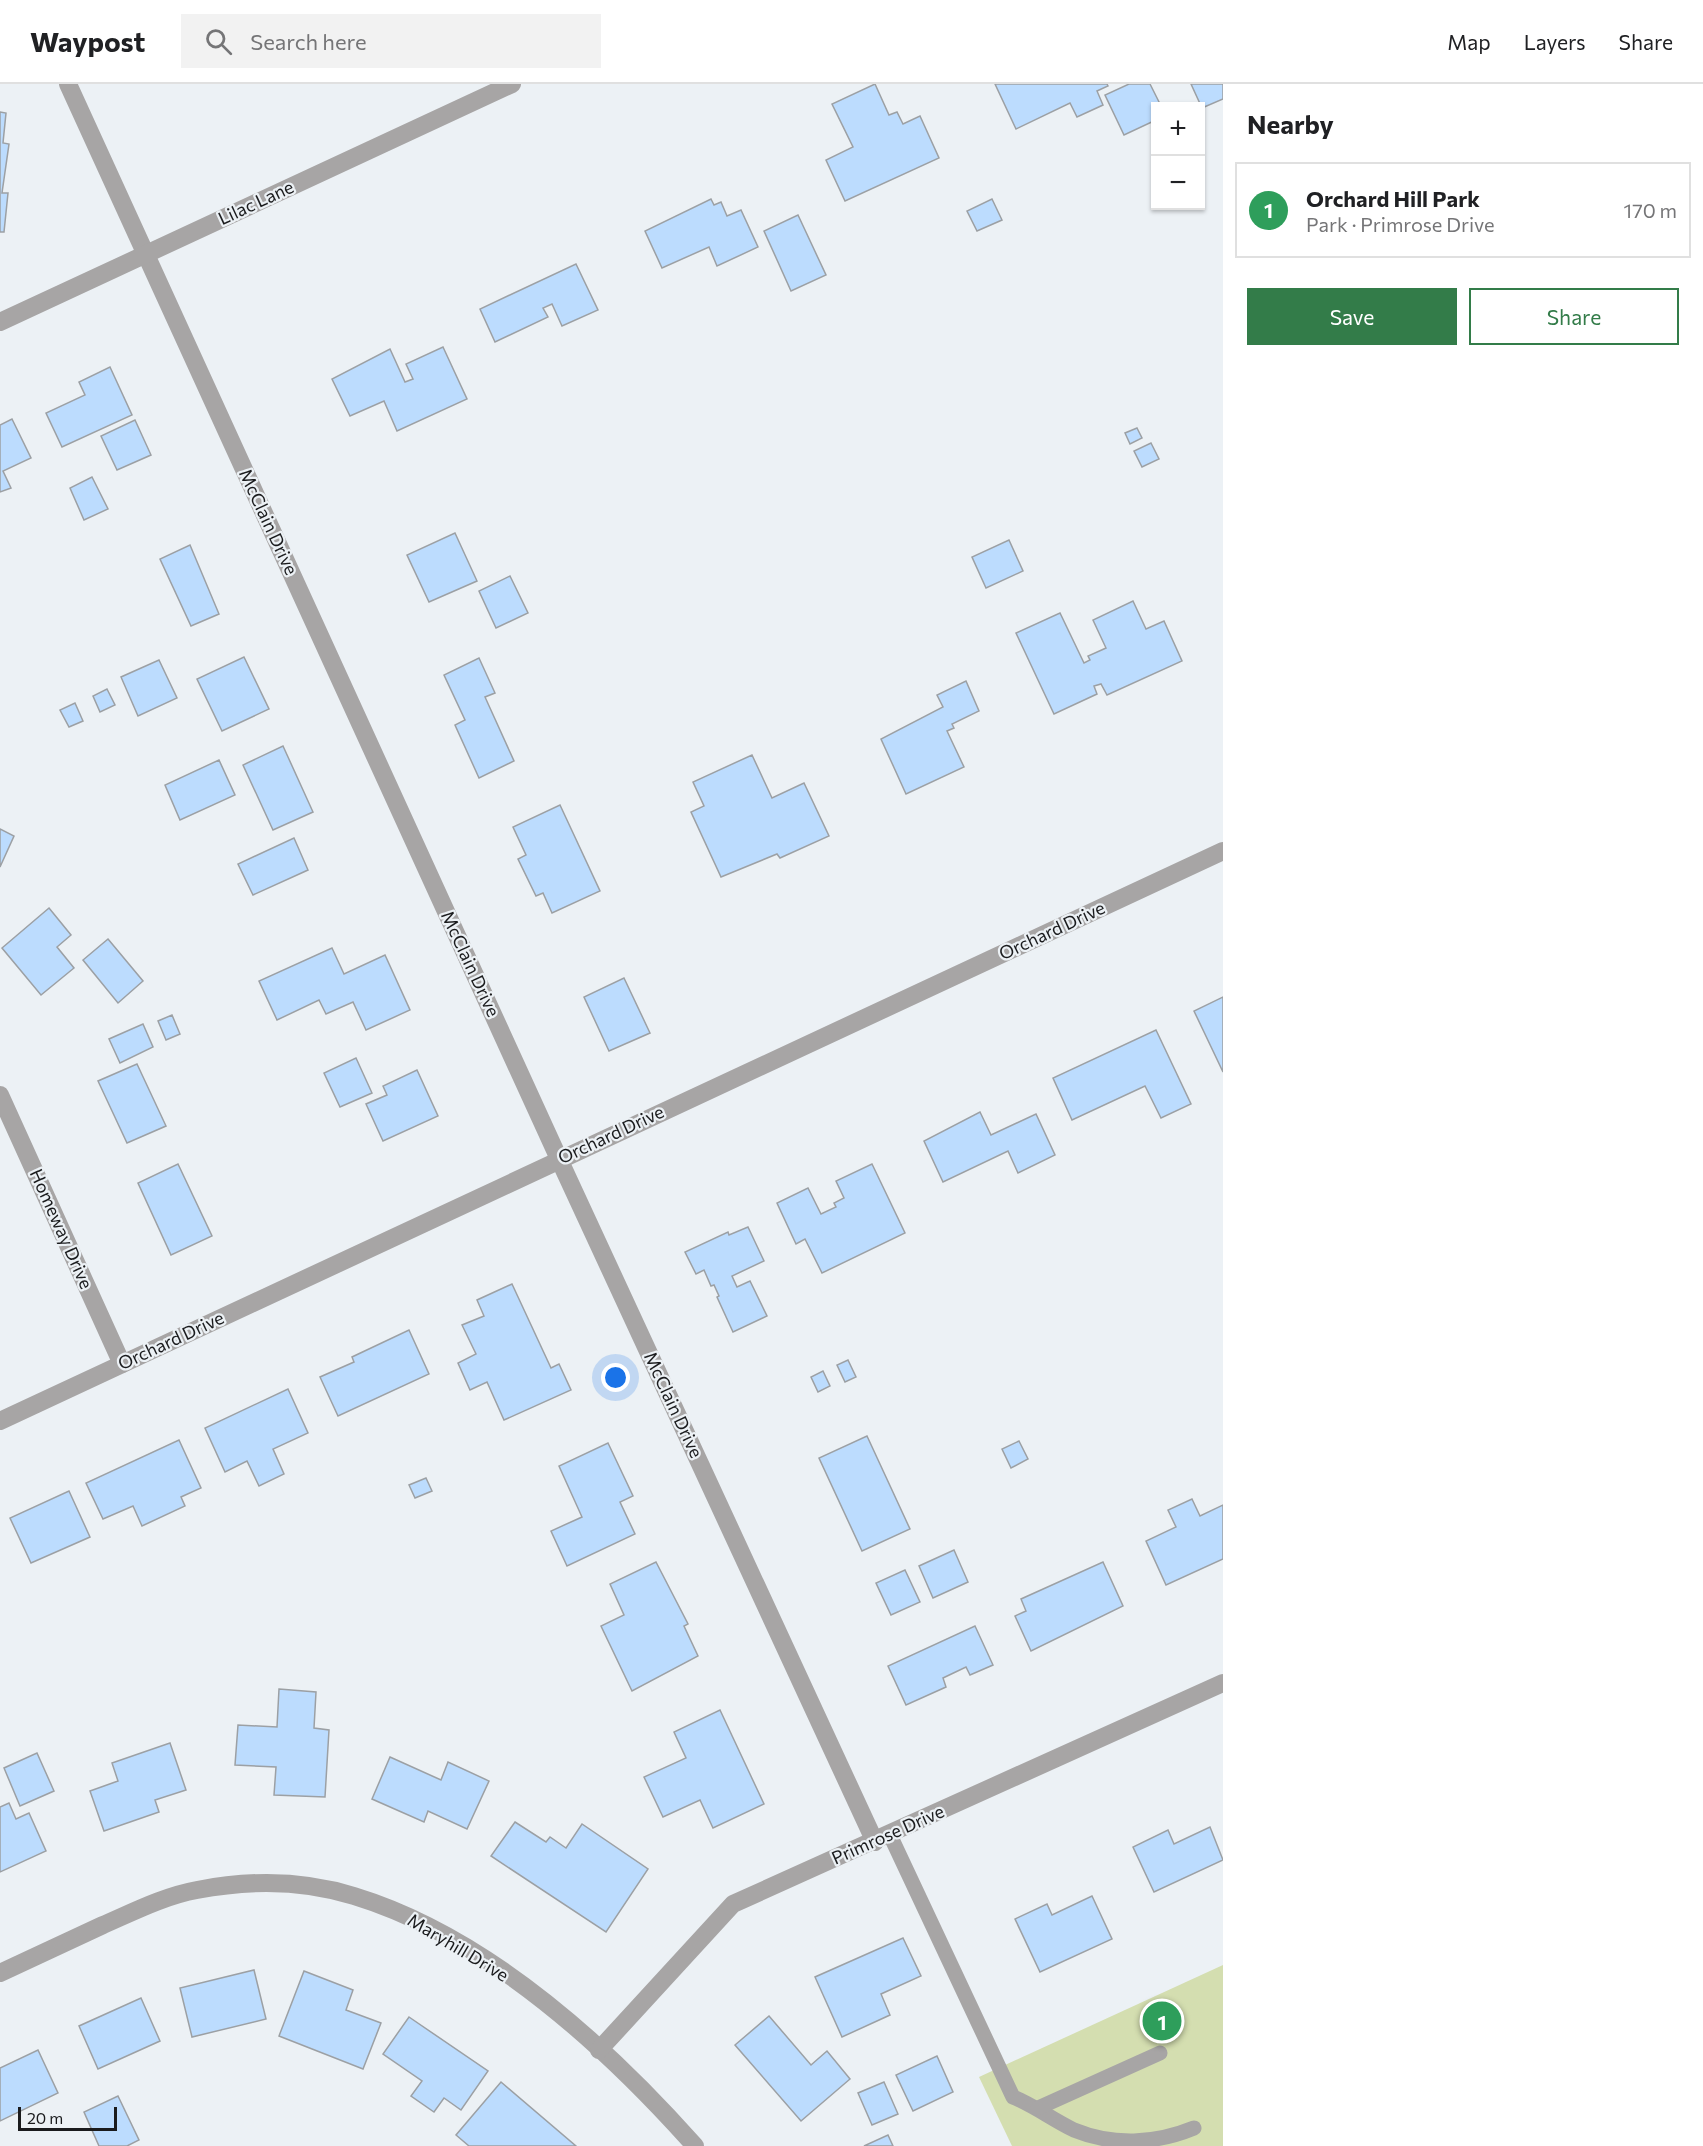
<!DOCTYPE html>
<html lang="en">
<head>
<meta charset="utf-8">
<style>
  :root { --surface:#fff; --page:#f2f2f2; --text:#202124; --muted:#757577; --line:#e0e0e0; --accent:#337c49 }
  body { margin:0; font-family:Commissioner,sans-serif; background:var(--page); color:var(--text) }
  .controls { position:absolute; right:18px; top:18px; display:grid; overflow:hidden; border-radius:0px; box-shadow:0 2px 4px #0004 }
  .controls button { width:54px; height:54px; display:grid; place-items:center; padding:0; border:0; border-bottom:2px solid var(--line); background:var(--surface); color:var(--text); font:30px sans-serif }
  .scale { position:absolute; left:18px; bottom:15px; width:99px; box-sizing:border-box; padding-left:6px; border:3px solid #1a1b1d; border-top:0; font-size:16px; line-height:21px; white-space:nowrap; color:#1a1b1d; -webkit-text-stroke:4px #ecf1f5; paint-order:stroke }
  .you { position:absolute; left:616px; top:1294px; width:21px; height:21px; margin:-15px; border:4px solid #fff; border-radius:50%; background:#1a73e8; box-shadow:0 0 0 9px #1a73e833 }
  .badge { display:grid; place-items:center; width:39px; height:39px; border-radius:50%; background:var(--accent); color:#fff; font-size:20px; font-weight:700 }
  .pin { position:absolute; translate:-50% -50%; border:3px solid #fff; box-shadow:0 2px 6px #0006 }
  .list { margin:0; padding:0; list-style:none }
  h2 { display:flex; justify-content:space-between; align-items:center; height:78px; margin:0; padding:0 24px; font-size:26px }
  h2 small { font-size:20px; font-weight:400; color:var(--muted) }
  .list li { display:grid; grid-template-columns:39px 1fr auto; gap:18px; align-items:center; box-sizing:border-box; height:96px; margin:0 12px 12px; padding:0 12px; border:2px solid var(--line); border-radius:0px }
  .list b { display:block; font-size:22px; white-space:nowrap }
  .list p { margin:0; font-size:20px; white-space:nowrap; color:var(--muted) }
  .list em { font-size:20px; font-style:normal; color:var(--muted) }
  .actions { display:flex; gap:12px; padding:18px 24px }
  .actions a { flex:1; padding:14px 0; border:2px solid var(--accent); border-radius:0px; text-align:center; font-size:21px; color:var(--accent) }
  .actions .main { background:var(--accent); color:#fff }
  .icon { flex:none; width:33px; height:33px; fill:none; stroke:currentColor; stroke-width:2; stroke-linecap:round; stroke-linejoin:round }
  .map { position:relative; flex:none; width:1223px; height:2062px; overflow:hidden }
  header { display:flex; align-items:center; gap:36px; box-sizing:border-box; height:84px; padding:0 30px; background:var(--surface); border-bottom:2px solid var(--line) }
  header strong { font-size:28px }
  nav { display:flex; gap:33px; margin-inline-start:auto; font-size:21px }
  .search { width:420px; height:54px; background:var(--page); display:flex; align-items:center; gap:15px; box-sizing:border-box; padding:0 21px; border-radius:0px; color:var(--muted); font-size:22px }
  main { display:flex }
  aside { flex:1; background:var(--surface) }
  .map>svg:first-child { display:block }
  .green { fill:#d4deb0 }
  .building { fill:#bcdcfe; stroke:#9ca0a4; stroke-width:1.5 }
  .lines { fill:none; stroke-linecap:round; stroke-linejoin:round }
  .service { stroke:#a7a5a5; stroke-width:15 }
  .minor { stroke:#a7a5a5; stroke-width:18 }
  .tertiary { stroke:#a7a5a5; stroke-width:18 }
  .labels { text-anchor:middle; stroke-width:4.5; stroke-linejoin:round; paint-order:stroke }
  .street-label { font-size:18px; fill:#1a1b1d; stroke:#ecf1f5 }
</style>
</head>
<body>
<header>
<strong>Waypost</strong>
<div class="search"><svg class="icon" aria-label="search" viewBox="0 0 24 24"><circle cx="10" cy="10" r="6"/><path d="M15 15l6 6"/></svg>Search here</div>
<nav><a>Map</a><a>Layers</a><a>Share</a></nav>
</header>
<main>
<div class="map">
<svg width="1223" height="2062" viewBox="0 0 1223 2062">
  <rect width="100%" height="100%" fill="#ecf1f5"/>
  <polygon class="green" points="1223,1881 1223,2062 1012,2062 979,1993"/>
  <g class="building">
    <polygon points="875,0 889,31 897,28 903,40 920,32 939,74 845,117 826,76 853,63 832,20"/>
    <polygon points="995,0 1107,0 1108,2 1097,7 1103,21 1077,33 1070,19 1016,45"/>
    <polygon points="1129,0 1150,0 1161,22 1156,22 1156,36 1124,51 1105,11"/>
    <polygon points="1191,0 1223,0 1223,15 1202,24"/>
    <polygon points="0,28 6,29 3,59 9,60 2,109 8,109 4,148 0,148"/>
    <polygon points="711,115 714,121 721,118 727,132 741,126 758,163 717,182 709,163 662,184 645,147"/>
    <polygon points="992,115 1002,136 977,147 967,127"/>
    <polygon points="798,131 826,191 791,207 764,147"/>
    <polygon points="576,180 598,226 562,242 552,220 543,224 548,233 495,258 480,225"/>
    <polygon points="443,263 467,315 397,347 384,317 350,332 332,295 390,265 405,298 413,295 406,280"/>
    <polygon points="110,283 132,331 62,363 46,329 85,311 79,298"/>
    <polygon points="12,335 31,374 3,387 11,404 0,408 0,341"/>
    <polygon points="135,336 151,371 117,386 101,352"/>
    <polygon points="1137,344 1142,354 1130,360 1125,349"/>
    <polygon points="1151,359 1159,375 1142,383 1134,367"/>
    <polygon points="92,393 108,425 84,436 70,404"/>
    <polygon points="455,449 477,497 429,518 407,471"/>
    <polygon points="1009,456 1023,487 986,504 972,473"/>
    <polygon points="190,461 219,530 191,542 160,475"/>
    <polygon points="510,492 528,529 496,544 479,507"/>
    <polygon points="1133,517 1146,545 1164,537 1182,577 1107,611 1101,600 1094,602 1097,610 1054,630 1016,549 1060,529 1084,579 1090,576 1088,572 1106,564 1093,536"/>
    <polygon points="244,573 269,625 222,647 197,595"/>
    <polygon points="479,574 495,609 485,613 514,677 479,694 455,641 465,636 444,591"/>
    <polygon points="159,576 177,614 138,632 121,593"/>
    <polygon points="966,597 979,627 952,640 954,644 947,647 964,683 906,710 881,655 943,623 937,611"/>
    <polygon points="107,605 115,621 100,628 93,612"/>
    <polygon points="75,619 83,637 69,643 60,626"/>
    <polygon points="283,662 313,728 273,746 243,681"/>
    <polygon points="752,671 772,714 804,699 829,752 780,774 777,770 721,793 691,728 704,722 693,698"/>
    <polygon points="219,676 235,711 180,736 165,701"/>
    <polygon points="560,721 600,807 552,829 543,809 536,812 518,775 526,771 513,743"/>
    <polygon points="0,745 14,752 0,783"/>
    <polygon points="294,754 308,786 253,811 238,780"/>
    <polygon points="49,824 71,851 57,863 74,884 41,911 2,864"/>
    <polygon points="108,855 143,897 118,919 83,876"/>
    <polygon points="332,864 344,890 385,871 410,926 366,946 353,918 326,930 319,916 277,936 259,897"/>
    <polygon points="624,894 650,949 609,967 584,913"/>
    <polygon points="1223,913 1223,988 1194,927"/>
    <polygon points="172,931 180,950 166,956 158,937"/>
    <polygon points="143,940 153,963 120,979 109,955"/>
    <polygon points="1156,946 1191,1020 1161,1034 1145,1002 1072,1036 1053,994"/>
    <polygon points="356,974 372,1009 340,1023 324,989"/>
    <polygon points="137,980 166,1042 127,1059 98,997"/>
    <polygon points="417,986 438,1032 383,1057 366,1020 387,1011 383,1002"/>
    <polygon points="980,1028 991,1051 1036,1030 1055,1071 1018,1089 1008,1067 943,1098 924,1057"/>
    <polygon points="178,1080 212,1152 171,1171 138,1099"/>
    <polygon points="872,1080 905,1149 822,1189 805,1155 796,1160 777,1119 808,1104 821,1130 836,1123 834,1119 844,1114 836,1097"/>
    <polygon points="748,1143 764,1177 732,1192 737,1203 750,1197 767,1232 733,1248 717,1213 719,1212 714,1201 711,1202 704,1186 696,1190 685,1168 728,1148 729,1151"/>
    <polygon points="512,1200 551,1284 559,1280 571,1306 504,1336 487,1298 470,1306 458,1279 476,1270 462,1241 484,1232 477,1216"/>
    <polygon points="409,1246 429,1290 338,1332 320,1293 354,1278 352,1273"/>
    <polygon points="848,1276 856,1293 845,1298 837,1281"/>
    <polygon points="823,1287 830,1302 818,1308 811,1293"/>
    <polygon points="288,1305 308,1349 273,1365 284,1390 259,1402 247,1377 225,1388 205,1344"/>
    <polygon points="867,1352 910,1445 862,1467 819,1374"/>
    <polygon points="179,1356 201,1404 181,1413 185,1422 142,1442 133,1422 103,1435 86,1399"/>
    <polygon points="1019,1357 1028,1375 1011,1384 1002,1365"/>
    <polygon points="608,1359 633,1412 620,1418 635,1450 567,1482 551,1447 582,1433 559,1382"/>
    <polygon points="426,1394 432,1407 415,1414 409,1401"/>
    <polygon points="69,1407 90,1453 31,1479 10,1434"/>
    <polygon points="1192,1415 1200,1432 1223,1421 1223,1475 1166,1501 1146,1457 1176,1443 1168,1426"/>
    <polygon points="954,1466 968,1498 933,1514 919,1482"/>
    <polygon points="656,1478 688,1540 684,1542 698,1572 632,1607 601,1542 624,1531 610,1500"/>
    <polygon points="1103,1478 1123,1522 1031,1567 1015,1532 1026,1527 1021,1515"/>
    <polygon points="905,1486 920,1518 891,1531 876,1499"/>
    <polygon points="975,1542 993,1581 970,1591 966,1583 943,1594 946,1603 906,1621 888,1582"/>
    <polygon points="279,1605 316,1608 314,1644 329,1646 325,1713 274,1711 276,1683 235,1681 238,1641 277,1643"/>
    <polygon points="720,1626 764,1720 713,1744 700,1716 663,1733 644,1693 686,1674 674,1648"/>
    <polygon points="170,1659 186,1706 155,1716 159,1728 104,1747 90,1707 118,1697 112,1679"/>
    <polygon points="37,1669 54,1707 20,1722 4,1684"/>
    <polygon points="390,1673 441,1696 448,1678 489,1697 467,1745 428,1727 424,1738 372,1715"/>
    <polygon points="9,1719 16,1735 29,1729 46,1767 0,1788 0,1723"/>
    <polygon points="515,1738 546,1758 550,1753 566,1764 582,1740 648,1785 606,1848 491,1772"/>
    <polygon points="1210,1743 1223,1776 1154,1808 1133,1763 1168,1746 1174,1760"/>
    <polygon points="1092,1812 1112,1855 1040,1888 1015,1835 1047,1820 1052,1831"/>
    <polygon points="903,1854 921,1892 881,1910 890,1931 842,1953 815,1893"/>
    <polygon points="254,1886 266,1935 192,1953 180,1904"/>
    <polygon points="304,1887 353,1906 346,1926 381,1939 363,1985 279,1952"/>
    <polygon points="141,1914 160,1957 98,1985 79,1942"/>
    <polygon points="769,1932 811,1981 827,1967 850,1995 801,2037 735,1961"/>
    <polygon points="409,1933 488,1987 461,2026 444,2014 434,2028 411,2012 422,1997 383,1970"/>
    <polygon points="38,1966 58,2009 0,2037 0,1984"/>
    <polygon points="937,1972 953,2008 913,2027 896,1991"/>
    <polygon points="501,1998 576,2062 469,2062 456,2051"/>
    <polygon points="884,1998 898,2030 872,2041 858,2009"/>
    <polygon points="118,2012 139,2056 127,2062 99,2062 84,2028"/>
    <polygon points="888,2051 893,2062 864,2062"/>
  </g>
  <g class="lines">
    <g class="service">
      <path d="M 890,1751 L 1013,2013 C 1035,2022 1053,2036 1074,2046 C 1113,2062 1155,2060 1194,2044"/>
      <polyline points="1038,2024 1160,1969"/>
    </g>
    <g class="minor">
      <polyline points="68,0 559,1075 875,1758"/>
      <polyline points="0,238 512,0"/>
      <polyline points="0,1011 122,1280"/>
      <path d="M 0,1889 C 34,1873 69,1857 103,1841 C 133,1828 164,1812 197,1806 C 248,1796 303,1796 354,1812 C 485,1852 605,1961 695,2062"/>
      <polyline points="599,1966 733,1820 1223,1599"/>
    </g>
    <polyline class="tertiary" points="0,1337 1223,767"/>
  </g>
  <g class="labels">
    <g class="street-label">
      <text transform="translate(256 119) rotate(-25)" y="6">Lilac Lane</text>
      <text transform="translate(268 438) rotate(65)" y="6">McClain Drive</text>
      <text transform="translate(1052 847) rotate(-25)" y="6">Orchard Drive</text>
      <text transform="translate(470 880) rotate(65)" y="6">McClain Drive</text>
      <text transform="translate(611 1051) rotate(-25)" y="6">Orchard Drive</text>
      <text transform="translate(61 1145) rotate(66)" y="6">Homeway Drive</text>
      <text transform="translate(171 1257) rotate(-25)" y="6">Orchard Drive</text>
      <text transform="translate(673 1321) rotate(65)" y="6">McClain Drive</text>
      <text transform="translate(888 1751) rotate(-24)" y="6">Primrose Drive</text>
      <text transform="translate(458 1864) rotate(31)" y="6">Maryhill Drive</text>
    </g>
  </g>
</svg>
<div class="controls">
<button>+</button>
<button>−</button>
</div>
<div class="scale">20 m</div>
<div class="you"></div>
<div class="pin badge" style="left:1162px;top:1937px;background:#2e9e5b">1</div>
</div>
<aside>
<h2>Nearby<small></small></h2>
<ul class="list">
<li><span class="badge" style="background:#2e9e5b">1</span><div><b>Orchard Hill Park</b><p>Park · Primrose Drive</p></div><em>170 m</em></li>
</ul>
<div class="actions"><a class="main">Save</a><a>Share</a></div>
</aside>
</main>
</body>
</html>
